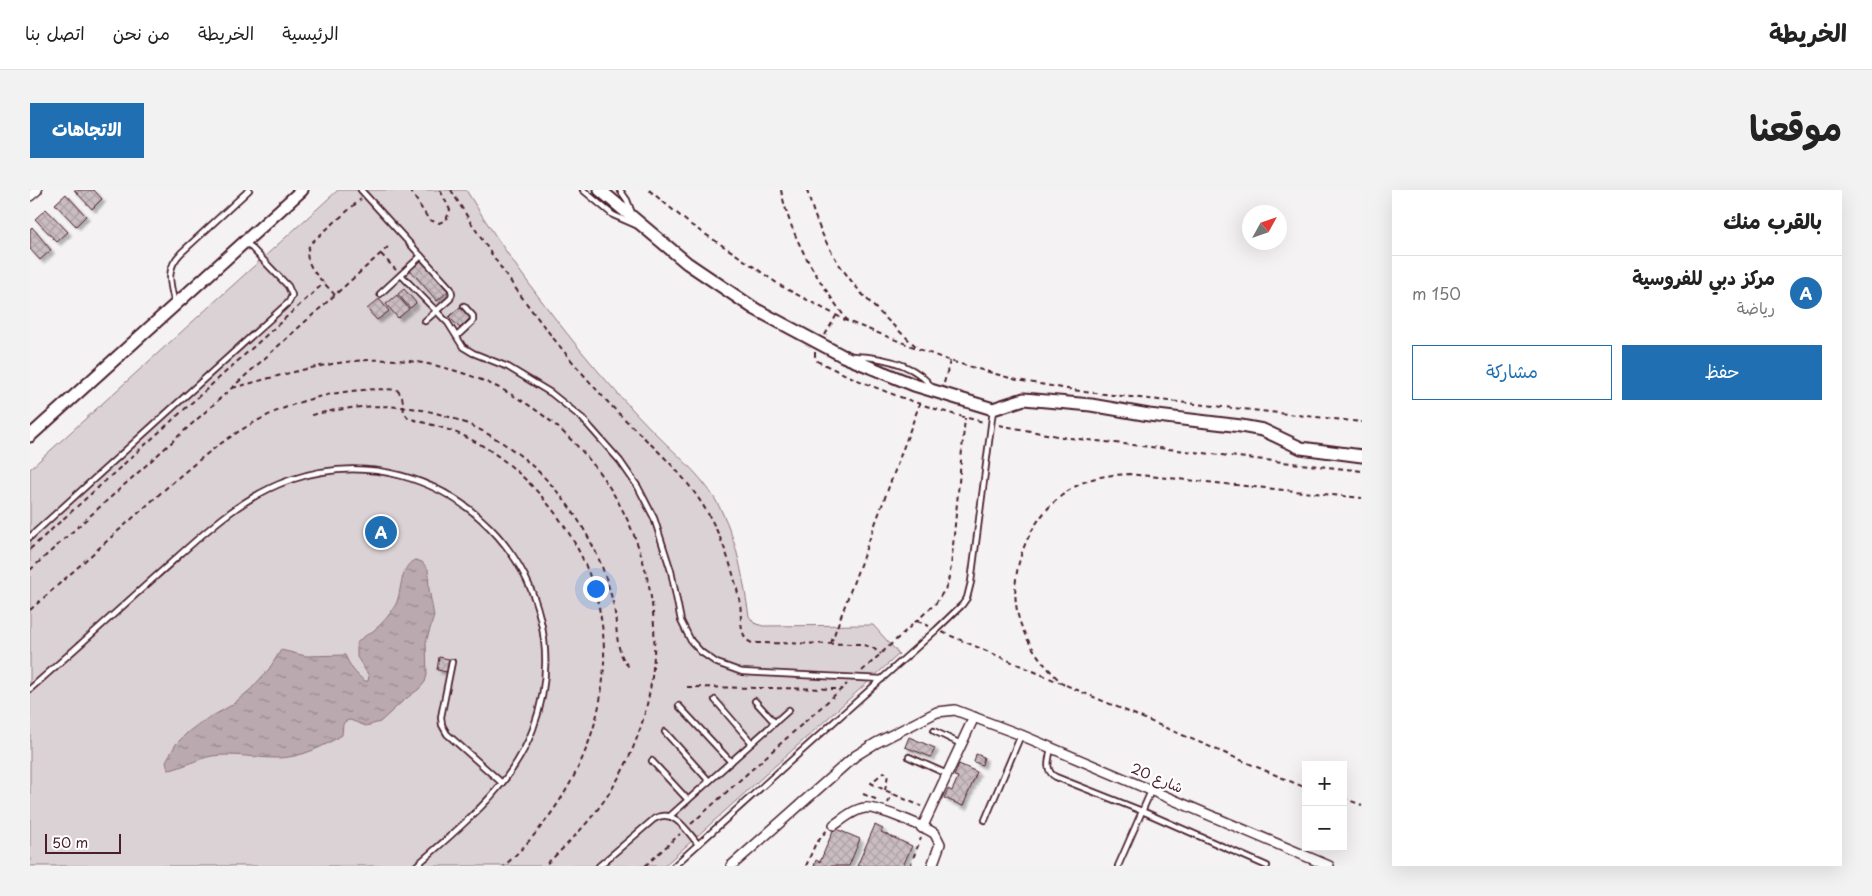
<!DOCTYPE html>
<html lang="ar">
<head>
<meta charset="utf-8">
<style>
  :root { --surface:#fff; --page:#f2f2f2; --text:#222; --muted:#767676; --line:#e0e0e0; --accent:#1f6fb2 }
  body { margin:0; font-family:"Playpen Sans","Playpen Sans Arabic",sans-serif; background:var(--page); color:var(--text); direction:rtl }
  .controls { position:absolute; right:15px; bottom:15px; display:grid; overflow:hidden; border-radius:0px; box-shadow:0 5px 20px #0002 }
  .controls button { width:45px; height:45px; display:grid; place-items:center; padding:0; border:0; border-bottom:1px solid var(--line); background:var(--surface); color:var(--text); font:25px sans-serif }
  .compass { position:absolute; left:1212px; top:15px; width:45px; height:45px; border-radius:50%; background:var(--surface); box-shadow:0 5px 20px #0002; rotate:50deg }
  .scale { position:absolute; left:15px; bottom:12px; width:76px; box-sizing:border-box; padding-left:5px; border:2px solid #4a1f2b; border-top:0; font-size:14px; line-height:18px; white-space:nowrap; color:#4a1f2b; -webkit-text-stroke:4px #fff; paint-order:stroke }
  .you { position:absolute; left:565px; top:398px; width:18px; height:18px; margin:-12px; border:4px solid #fff; border-radius:50%; background:#1a73e8; box-shadow:0 0 0 8px #1a73e833 }
  .badge { display:grid; place-items:center; width:32px; height:32px; border-radius:50%; background:var(--accent); color:#fff; font-size:16px; font-weight:700 }
  .pin { position:absolute; translate:-50% -50%; border:2px solid #fff; box-shadow:0 1px 5px #0006 }
  .list { margin:0; padding:0; list-style:none }
  h2 { display:flex; justify-content:space-between; align-items:center; height:65px; margin:0; padding:0 20px; font-size:21px }
  h2 small { font-size:16px; font-weight:400; color:var(--muted) }
  .list li { display:grid; grid-template-columns:32px 1fr auto; gap:15px; align-items:center; box-sizing:border-box; height:75px; padding:0 20px; border-top:1px solid var(--line) }
  .list b { display:block; font-size:19px; white-space:nowrap }
  .list p { margin:0; font-size:16px; white-space:nowrap; color:var(--muted) }
  .list em { font-size:16px; font-style:normal; color:var(--muted) }
  .actions { display:flex; gap:10px; padding:15px 20px }
  .actions a { flex:1; padding:11px 0; border:1px solid var(--accent); border-radius:0px; text-align:center; font-size:18px; color:var(--accent) }
  .actions .main { background:var(--accent); color:#fff }
  .map { position:relative; flex:none; width:1332px; height:676px; overflow:hidden; direction:ltr; border-radius:0px }
  header { display:flex; align-items:center; gap:30px; box-sizing:border-box; height:70px; padding:0 25px; background:var(--surface); border-bottom:1px solid var(--line) }
  header strong { font-size:24px }
  nav { display:flex; gap:28px; margin-inline-start:auto; font-size:18px }
  .intro { display:flex; align-items:center; justify-content:space-between; box-sizing:border-box; height:120px; padding:0 30px }
  h1 { margin:0; font-size:35px }
  .button { padding:12px 22px; border-radius:0px; background:var(--accent); color:#fff; font-size:18px; font-weight:700 }
  main { display:flex; gap:30px; padding:0 30px }
  aside { flex:1; background:var(--surface); border-radius:0px; box-shadow:0 5px 20px #0002 }
  .map>svg:first-child { display:block }
  .pitch { fill:#dbd2d5; stroke:#927880 }
  .water { fill:url(#water-ripples); stroke:#8d727a }
  .building { fill:url(#building-cross-hatch); stroke:#4a1f2b; filter:url(#shadow) }
  .lines { fill:none; stroke-linecap:round; stroke-linejoin:round }
  .service-casing { stroke:#4a1f2b; stroke-width:8 }
  .minor-casing { stroke:#4a1f2b; stroke-width:12 }
  .tertiary-casing { stroke:#4a1f2b; stroke-width:15 }
  .path { stroke:#4a1f2b; stroke-width:2; stroke-dasharray:5 4; stroke-linecap:butt }
  .service { stroke:#fff; stroke-width:4.5 }
  .minor { stroke:#fff; stroke-width:9 }
  .tertiary { stroke:#fff; stroke-width:11 }
  .labels { text-anchor:middle; stroke-width:4.5; stroke-linejoin:round; paint-order:stroke }
  .street-label { font-size:14px; fill:#4a1f2b; stroke:#fff }
</style>
</head>
<body>
<header>
<strong>الخريطة</strong>
<nav><a>الرئيسية</a><a>الخريطة</a><a>من نحن</a><a>اتصل بنا</a></nav>
</header>
<div class="intro"><h1>موقعنا</h1><a class="button">الاتجاهات</a></div>
<main>
<aside>
<h2>بالقرب منك<small></small></h2>
<ul class="list">
<li><span class="badge">A</span><div><b>مركز دبي للفروسية</b><p>رياضة</p></div><em>150 m</em></li>
</ul>
<div class="actions"><a class="main">حفظ</a><a>مشاركة</a></div>
</aside>
<div class="map">
<svg width="1332" height="676" viewBox="0 0 1332 676">
  <defs>
    <pattern id="water-ripples" width="26" height="14" patternUnits="userSpaceOnUse" patternTransform="scale(1.25)"><rect width="26" height="14" fill="#baa9ae"/><path d="M2 4q2-2 4 0t4 0M15 11q2-2 4 0t4 0" fill="none" stroke="#99898e"/></pattern>
    <pattern id="building-cross-hatch" width="8" height="8" patternUnits="userSpaceOnUse" patternTransform="scale(1.25)"><rect width="8" height="8" fill="#cabdc1"/><path d="M0 0l8 8M0 8l8-8" fill="none" stroke="#afa2a6"/></pattern>
    <filter id="shadow"><feDropShadow dx="3.5" dy="3.5" stdDeviation="1" flood-color="#0004"/></filter>
  </defs>
  <rect width="100%" height="100%" fill="#f4f2f2"/>
  <filter id="ink" filterUnits="userSpaceOnUse"><feTurbulence type="fractalNoise" baseFrequency=".02" numOctaves="2"/><feDisplacementMap in="SourceGraphic" scale="10" xChannelSelector="R" yChannelSelector="G"/><feConvolveMatrix kernelMatrix="1 2 1 2 8 2 1 2 1" color-interpolation-filters="sRGB"/></filter>
  <g filter="url(#ink)">
    <path class="pitch" d="M 308,0 L 436,0 C 481,73 531,140 588,204 C 601,218 614,232 627,245 C 651,269 676,289 691,320 C 708,353 713,389 719,426 L 724,433 L 733,436 L 843,435 L 869,464 L 634,676 L 0,676 L 0,279 Z"/>
    <path class="water" d="M 386,370 L 392,372 L 398,379 L 399,399 L 404,426 L 396,452 L 397,485 L 395,492 L 389,499 L 373,511 L 350,532 L 336,536 L 320,530 L 316,531 L 313,534 L 312,545 C 293,557 270,568 247,568 C 225,568 204,563 182,566 C 169,568 147,580 138,580 L 136,571 L 146,554 L 158,542 L 170,533 L 202,515 L 221,499 L 239,479 L 251,460 L 276,466 L 315,465 C 320,476 325,484 335,491 L 338,491 L 339,486 L 327,467 L 327,453 C 332,447 337,445 343,441 C 352,434 360,425 366,414 C 372,401 370,374 386,370 Z"/>
    <g class="building">
      <polygon points="44,0 64,0 72,9 62,19"/>
      <polygon points="36,4 56,26 46,36 25,14"/>
      <polygon points="16,19 38,42 27,52 5,29"/>
      <polygon points="2,37 21,60 10,70 0,59 0,39"/>
      <polygon points="391,70 418,101 407,111 380,80"/>
      <polygon points="374,99 386,113 380,118 368,104"/>
      <polygon points="367,105 379,119 368,128 356,114"/>
      <polygon points="349,109 359,121 347,130 337,119"/>
      <polygon points="430,117 440,128 430,138 419,127"/>
      <polygon points="409,467 419,469 417,482 407,480"/>
      <polygon points="879,547 905,558 901,567 875,557"/>
      <polygon points="946,564 954,567 952,575 944,572"/>
      <polygon points="929,574 947,582 933,616 914,608 918,599 922,601 928,587 924,586"/>
      <polygon points="845,635 853,639 851,642 882,656 873,676 827,676"/>
      <polygon points="804,638 830,649 819,676 784,676 786,670 790,672"/>
    </g>
    <g class="lines">
      <g class="service-casing">
        <g id="service">
          <polyline points="331,0 421,99 422,104 420,109 395,131"/>
          <polyline points="553,0 583,25 606,35"/>
          <polyline points="590,0 597,10 602,23"/>
          <polyline points="371,85 418,133 433,157 443,163 478,177 521,203 552,228 590,271 608,297 624,328 641,381 651,431 661,451 671,462 687,473 712,482 852,489"/>
          <polyline points="350,104 391,66"/>
          <path d="M 145,114 C 140,94 135,79 151,63 L 219,0"/>
          <polyline points="427,146 443,131 443,126 434,116"/>
          <path d="M 823,166 C 851,167 886,173 903,199"/>
          <polyline points="0,347 259,112 262,105 258,96 216,52"/>
          <polyline points="422,472 411,527 412,535 417,544 472,593"/>
          <path d="M 0,499 C 42,462 83,425 125,387 C 166,351 207,308 260,290 C 413,238 559,386 503,539 C 482,597 431,636 386,676"/>
          <polyline points="685,510 722,553"/>
          <polyline points="725,511 745,533"/>
          <polyline points="649,516 701,572"/>
          <polyline points="904,541 931,554"/>
          <polyline points="635,542 679,591"/>
          <path d="M 1021,558 C 1019,569 1014,581 1026,587 L 1112,621 L 1237,676"/>
          <polyline points="879,567 917,584"/>
          <polyline points="622,571 658,610"/>
          <polyline points="640,626 759,520"/>
          <polyline points="955,630 991,545"/>
          <path d="M 569,676 L 624,629 C 643,617 657,641 668,654"/>
          <polyline points="644,676 906,440 932,415 937,408 941,392 963,220"/>
          <polyline points="1088,676 1121,601"/>
        </g>
      </g>
      <g class="minor-casing">
        <g id="minor">
          <polyline points="0,6 7,0"/>
          <path d="M 804,635 C 813,629 824,619 835,618 C 846,616 896,637 905,644 L 910,654 L 902,676"/>
          <polyline points="892,638 944,527"/>
          <polyline points="701,676 825,566 846,553 907,522 925,520 991,545 1299,676"/>
        </g>
      </g>
      <g class="tertiary-casing">
        <g id="tertiary">
          <polyline points="570,0 657,73 725,119 813,166 884,195 963,219 994,209 1061,215 1119,225 1211,236 1233,240 1271,258 1332,266"/>
          <polyline points="0,246 272,0"/>
        </g>
      </g>
      <g class="path">
        <polyline points="380,0 399,30 409,33 416,30 420,20 410,0"/>
        <path d="M 421,0 C 466,75 516,144 575,209 C 604,241 639,267 664,302 C 688,335 702,373 710,413 C 712,425 708,448 722,453 L 831,454 L 843,458 L 851,464"/>
        <polyline points="619,0 661,35 704,63 751,96 817,131 920,171 987,190 1055,202 1332,232"/>
        <path d="M 751,0 C 761,50 788,90 817,130"/>
        <path d="M 777,0 C 796,75 836,111 890,160"/>
        <polyline points="351,64 366,80"/>
        <path d="M 305,105 C 293,91 268,72 281,53 L 331,9"/>
        <polyline points="795,145 806,126"/>
        <path d="M 785,162 L 785,166 L 787,171 C 839,197 897,219 954,232"/>
        <polyline points="914,193 920,171"/>
        <path d="M 202,198 C 265,182 320,163 386,172 C 567,199 672,390 603,558 C 584,605 552,642 514,676"/>
        <path d="M 282,225 C 315,217 347,214 380,218 C 472,230 547,302 576,388 C 579,398 582,407 584,417 C 588,438 584,462 600,478"/>
        <polyline points="969,235 1032,247 1332,281"/>
        <polyline points="0,359 294,93"/>
        <polyline points="0,380 358,57"/>
        <path d="M 0,420 C 35,389 70,357 105,326 C 170,268 224,215 314,202 C 331,200 349,198 367,200 L 372,206 L 374,222 L 378,228 C 398,234 417,238 436,247 C 470,263 499,290 522,319 C 613,435 577,583 474,676"/>
        <polyline points="887,431 899,436"/>
        <polyline points="912,442 1276,598"/>
        <polyline points="801,453 890,213"/>
        <polyline points="832,481 906,413 917,396 921,377 935,228"/>
        <path d="M 1034,495 C 1015,477 997,455 989,429 C 975,379 1002,319 1048,295 C 1064,286 1081,285 1099,284 L 1332,308"/>
        <polyline points="657,497 810,499"/>
        <path d="M 855,600 L 858,585 L 854,582 L 841,593 C 858,602 874,609 891,616"/>
        <polyline points="833,604 848,610"/>
        <polyline points="1313,608 1332,615"/>
        <polyline points="858,613 862,604"/>
        <polyline points="661,634 817,494"/>
        <polyline points="615,676 650,644"/>
        <polyline points="776,676 785,655 797,640"/>
        <polyline points="880,676 891,648"/>
      </g>
      <use href="#service" class="service"/>
      <use href="#minor" class="minor"/>
      <use href="#tertiary" class="tertiary"/>
    </g>
  </g>
  <g class="labels">
    <g class="street-label">
      <text transform="translate(1127 588) rotate(23)" y="5">شارع 20</text>
    </g>
  </g>
</svg>
<div class="controls">
<button>+</button>
<button>−</button>
</div>
<svg class="compass" viewBox="-18 -18 36 36"><path d="M0-13l5 13h-10z" fill="#e53935"/><path d="M0 13l5-13h-10z" fill="#767676"/></svg>
<div class="scale">50 m</div>
<div class="you"></div>
<div class="pin badge" style="left:351px;top:342px">A</div>
</div>
</main>
</body>
</html>
